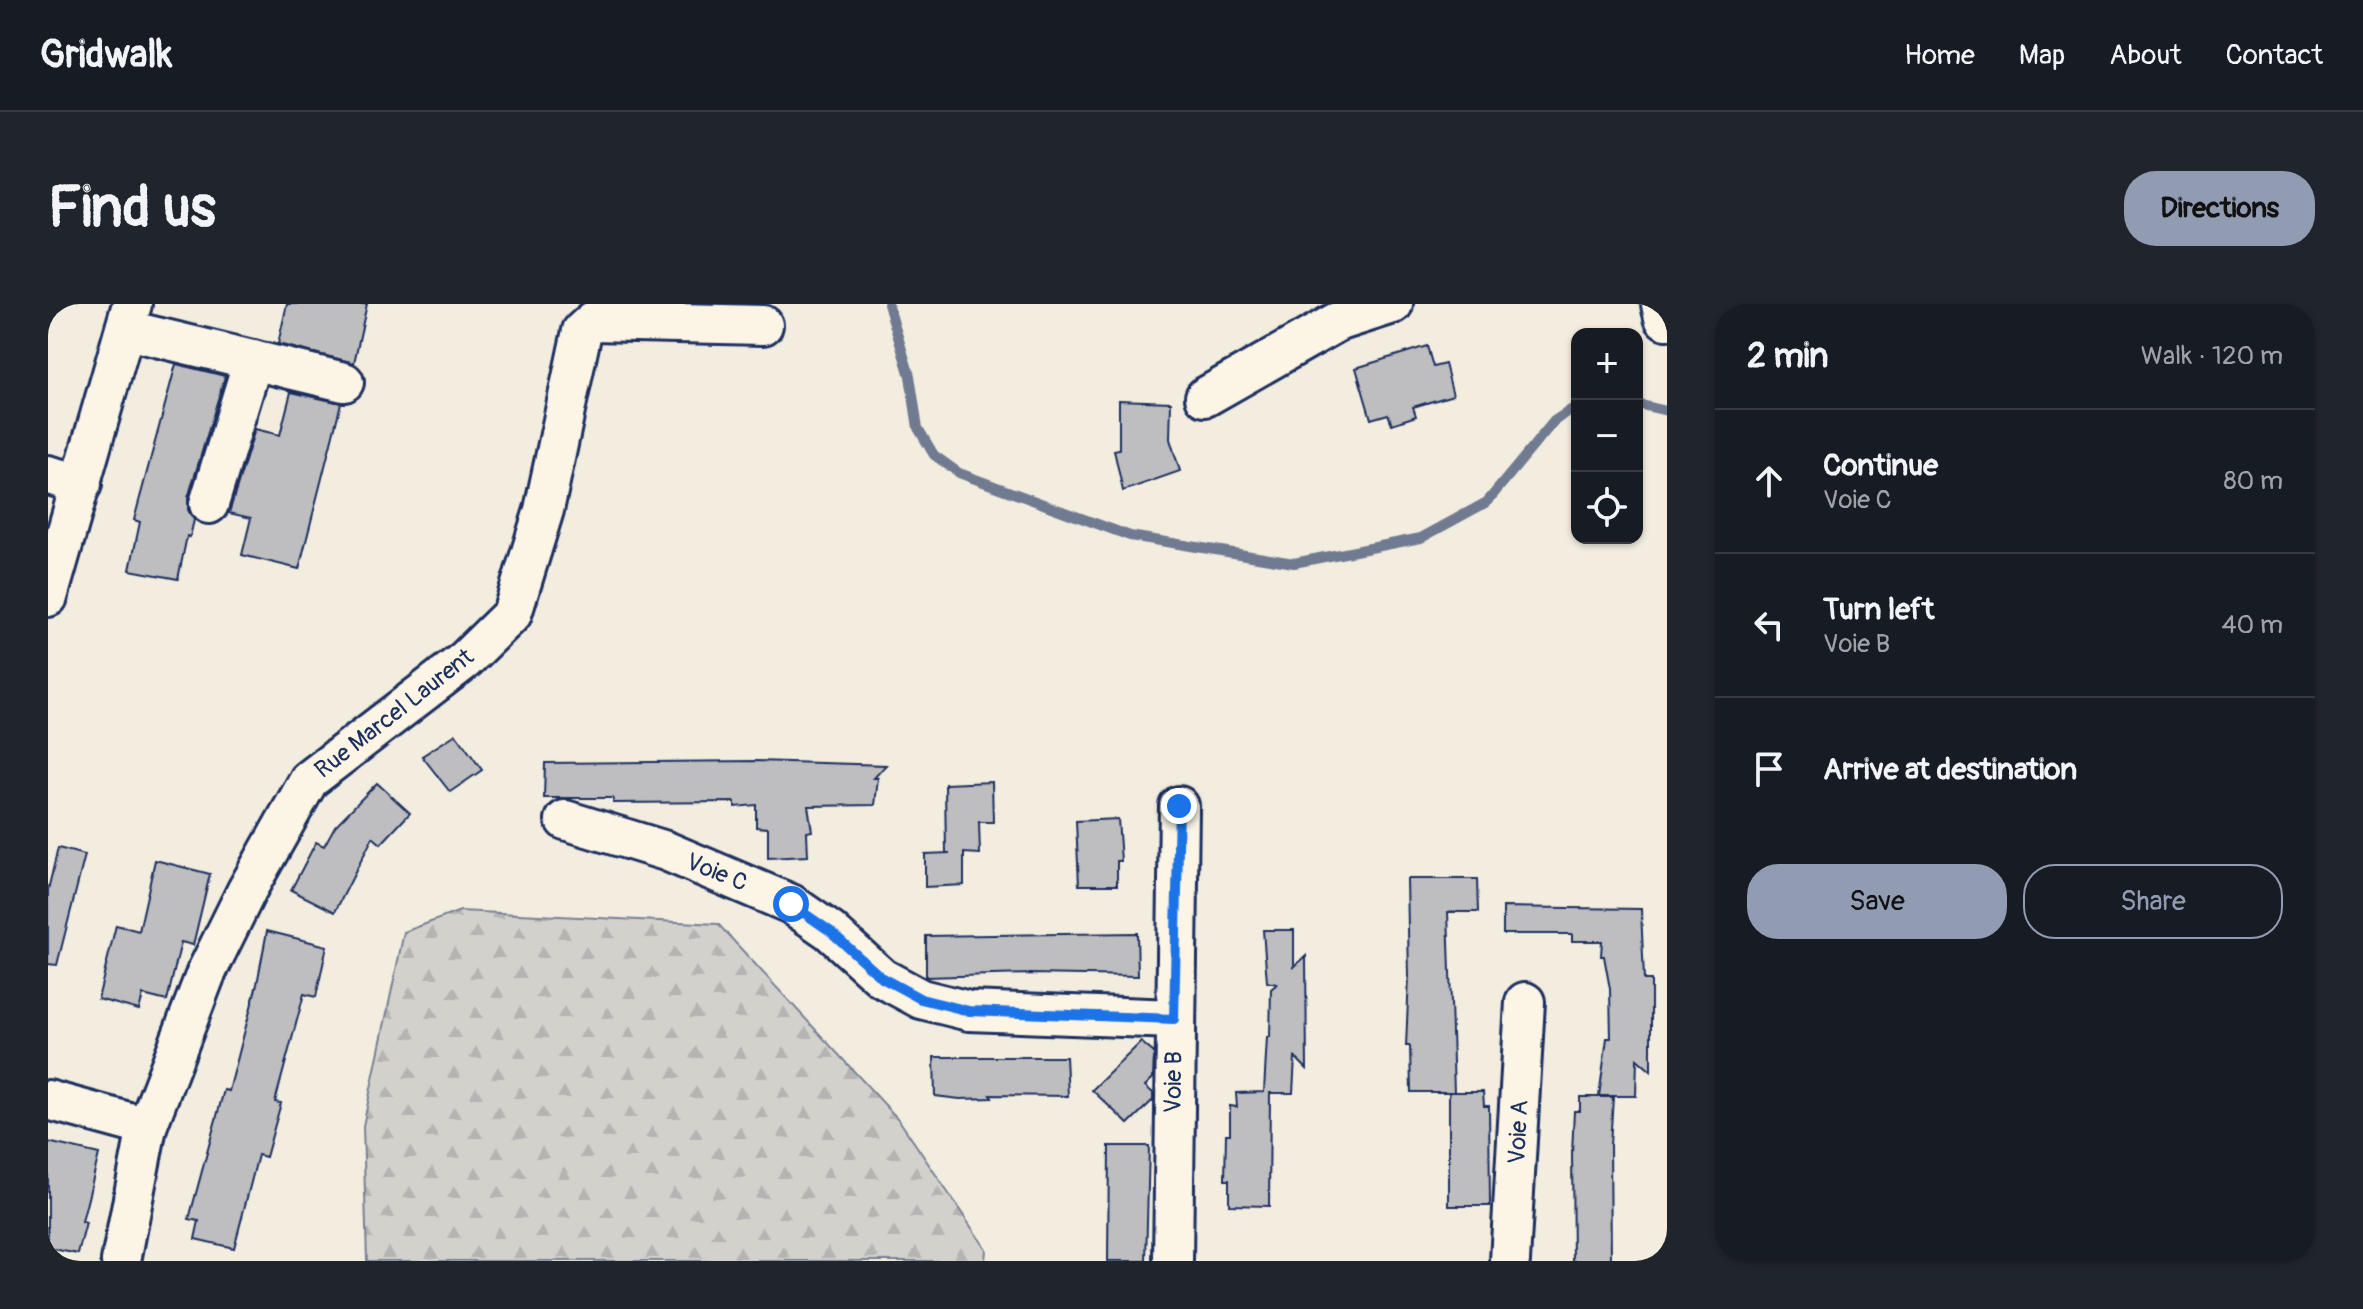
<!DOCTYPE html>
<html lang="en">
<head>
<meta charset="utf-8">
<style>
  :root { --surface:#171b24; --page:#20242c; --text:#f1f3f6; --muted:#9ea1a6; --line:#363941; --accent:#919bb2 }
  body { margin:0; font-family:Pangolin,sans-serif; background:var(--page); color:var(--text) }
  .controls { position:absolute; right:24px; top:24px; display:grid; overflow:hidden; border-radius:16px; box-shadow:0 2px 6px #0004 }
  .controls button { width:72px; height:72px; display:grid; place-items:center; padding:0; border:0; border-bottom:2px solid var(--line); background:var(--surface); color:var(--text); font:40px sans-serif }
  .stop { position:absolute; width:24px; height:24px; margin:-18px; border:6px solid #1a73e8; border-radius:50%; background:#fff }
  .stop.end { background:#1a73e8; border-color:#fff; box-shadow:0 2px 8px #0008 }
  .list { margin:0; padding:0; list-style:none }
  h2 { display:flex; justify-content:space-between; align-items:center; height:104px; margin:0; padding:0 32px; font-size:34px }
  h2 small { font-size:26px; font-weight:400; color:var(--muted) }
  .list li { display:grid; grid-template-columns:52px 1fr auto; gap:24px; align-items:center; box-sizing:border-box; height:144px; padding:0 32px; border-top:2px solid var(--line) }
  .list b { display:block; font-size:30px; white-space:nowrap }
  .list p { margin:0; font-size:26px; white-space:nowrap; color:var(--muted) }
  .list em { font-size:26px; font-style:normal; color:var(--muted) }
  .actions { display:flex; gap:16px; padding:24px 32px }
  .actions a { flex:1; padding:18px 0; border:2px solid var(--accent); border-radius:32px; text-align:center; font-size:28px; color:var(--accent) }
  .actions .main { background:var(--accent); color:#111 }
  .icon { flex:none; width:44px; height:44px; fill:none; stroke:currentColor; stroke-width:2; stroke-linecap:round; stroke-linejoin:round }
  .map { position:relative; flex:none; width:1619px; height:957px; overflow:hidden; border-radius:32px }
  header { display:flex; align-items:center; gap:48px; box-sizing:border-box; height:112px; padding:0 40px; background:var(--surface); border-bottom:2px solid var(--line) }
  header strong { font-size:38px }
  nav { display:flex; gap:44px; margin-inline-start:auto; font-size:28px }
  .intro { display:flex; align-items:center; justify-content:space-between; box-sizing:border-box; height:192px; padding:0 48px }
  h1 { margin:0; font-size:56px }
  .button { padding:20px 36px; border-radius:32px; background:var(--accent); color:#111; font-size:28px; font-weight:700 }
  main { display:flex; gap:48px; padding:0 48px }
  aside { flex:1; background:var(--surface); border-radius:32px; box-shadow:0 2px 6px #0004 }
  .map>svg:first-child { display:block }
  .forest { fill:url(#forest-firs); stroke:#778095; stroke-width:2 }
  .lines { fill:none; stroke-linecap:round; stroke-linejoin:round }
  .stream { stroke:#707a91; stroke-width:10 }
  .building { fill:#bebec0; stroke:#1b2f5e; stroke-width:2 }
  .minor-casing { stroke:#1b2f5e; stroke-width:44 }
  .primary-casing { stroke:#1b2f5e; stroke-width:50 }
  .minor { stroke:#fcf5e5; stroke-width:38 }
  .primary { stroke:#fcf5e5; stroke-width:44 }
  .route { stroke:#1a73e8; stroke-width:10 }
  .labels { text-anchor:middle; stroke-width:6; stroke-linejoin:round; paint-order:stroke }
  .street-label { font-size:24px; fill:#1b2f5e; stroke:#fcf5e5 }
</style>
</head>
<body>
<header>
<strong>Gridwalk</strong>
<nav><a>Home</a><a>Map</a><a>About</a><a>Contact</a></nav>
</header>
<div class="intro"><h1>Find us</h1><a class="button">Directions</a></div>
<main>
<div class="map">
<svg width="1619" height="957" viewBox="0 0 1619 957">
  <defs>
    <pattern id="forest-firs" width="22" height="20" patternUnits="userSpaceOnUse" patternTransform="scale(2)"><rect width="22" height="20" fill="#d3d1cc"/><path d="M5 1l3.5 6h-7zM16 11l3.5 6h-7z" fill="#b5b4b2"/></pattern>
  </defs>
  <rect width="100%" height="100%" fill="#f3ede0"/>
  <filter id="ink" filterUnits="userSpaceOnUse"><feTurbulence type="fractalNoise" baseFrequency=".0125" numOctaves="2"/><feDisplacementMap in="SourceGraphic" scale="16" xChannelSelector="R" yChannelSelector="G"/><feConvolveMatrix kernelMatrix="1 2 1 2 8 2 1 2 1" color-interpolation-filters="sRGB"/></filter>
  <g filter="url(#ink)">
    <polygon class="forest" points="412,607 670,620 851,816 938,945 937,957 319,957 315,822 356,628"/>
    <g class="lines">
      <g class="stream">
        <polyline points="840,0 862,72 870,124 886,151 911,169 1082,232 1246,259 1373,234 1439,198 1506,117 1529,102"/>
        <polyline points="1589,100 1619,107"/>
      </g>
    </g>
    <g class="building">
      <polygon points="239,0 319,0 306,59 230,40"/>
      <polygon points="1379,42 1385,63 1397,60 1405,91 1365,103 1368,112 1344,120 1340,110 1323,115 1308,64"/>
      <polygon points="128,60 177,72 140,194 140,206 146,216 142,233 139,232 130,275 82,266 92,218 86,216"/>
      <polygon points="243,88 293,99 251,265 194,251 203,214 181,209 207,125 232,131"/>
      <polygon points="1071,96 1123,98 1122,135 1132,167 1075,187 1066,146 1071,145"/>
      <polygon points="408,430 434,466 402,488 374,452"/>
      <polygon points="708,457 838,461 826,474 830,474 827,501 760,502 764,527 759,528 760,552 720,554 720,524 708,523 708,501 687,503 687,498 565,499 565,494 496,494 497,459"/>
      <polygon points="944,478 945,518 931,518 932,550 916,549 916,581 877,583 877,550 902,549 898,549 897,480"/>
      <polygon points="329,479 362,509 333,540 325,533 287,608 243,586 268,538 276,542 287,522"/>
      <polygon points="1070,515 1073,557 1069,557 1069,581 1031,581 1028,517"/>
      <polygon points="10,544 37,551 9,661 0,660 0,586"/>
      <polygon points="107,556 162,570 145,641 133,638 119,697 95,691 91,706 50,695 68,621 91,627"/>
      <polygon points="1359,575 1429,575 1430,608 1400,608 1406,788 1363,788 1362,742 1358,742 1361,673"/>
      <polygon points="1455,603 1593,605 1596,676 1603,676 1603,767 1589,755 1588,792 1551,792 1559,734 1563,734 1562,685 1556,652 1553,652 1554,637 1524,637 1524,630 1455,630"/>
      <polygon points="1215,626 1246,626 1246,663 1258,652 1259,765 1247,753 1245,789 1222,789 1221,902 1181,901 1181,876 1177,876 1178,830 1182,830 1182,802 1189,803 1188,789 1216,788 1219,733 1222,733 1223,685 1229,680 1219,678"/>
      <polygon points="219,627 279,642 268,693 256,690 227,798 233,799 218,853 210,851 186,944 147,935 151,917 141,915 176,786 181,787 209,680"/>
      <polygon points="1089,629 1090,672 982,670 878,673 878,632"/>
      <polygon points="1093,738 1106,749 1105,774 1097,782 1105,789 1105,796 1080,820 1044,786"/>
      <polygon points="886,753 1018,753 1020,792 942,791 944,794 912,795 887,792"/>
      <polygon points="1401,788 1435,788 1436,802 1441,802 1442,902 1401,902"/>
      <polygon points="1532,793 1565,793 1562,841 1563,957 1525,957 1524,849 1526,807 1532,807"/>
      <polygon points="0,838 51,850 34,918 38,919 30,950 0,944"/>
      <polygon points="1061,842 1101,842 1098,957 1060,957"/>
    </g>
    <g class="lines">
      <g class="minor-casing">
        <g id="minor">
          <polyline points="79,26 296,78"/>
          <polyline points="1157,93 1289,18 1345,0"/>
          <polyline points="0,171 34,180"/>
          <polyline points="161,200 205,56"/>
          <polyline points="0,293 84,0"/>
          <polyline points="517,516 618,547 743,600 782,627 834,674 873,695 921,707 1126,715"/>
          <polyline points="0,796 99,823"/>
          <polyline points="73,957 99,823 158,669 199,586 261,476 417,356 464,310 496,206 534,27 545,17 715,21"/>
          <polyline points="1125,957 1131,502"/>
          <polyline points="1462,957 1477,698"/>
        </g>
      </g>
      <g class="primary-casing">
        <polyline id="primary" points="1616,0 1619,13"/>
      </g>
      <use href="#minor" class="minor"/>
      <use href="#primary" class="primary"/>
    </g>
  </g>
  <g class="lines" filter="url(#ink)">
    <polyline class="route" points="743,600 782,627 834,674 873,695 921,707 1126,715 1131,502"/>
  </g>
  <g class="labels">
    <g class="street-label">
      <text transform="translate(346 409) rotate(-38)" y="8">Rue Marcel Laurent</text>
      <text transform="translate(669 568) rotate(22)" y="8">Voie C</text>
      <text transform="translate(1125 778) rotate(-89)" y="8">Voie B</text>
      <text transform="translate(1470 828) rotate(-87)" y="8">Voie A</text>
    </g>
  </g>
</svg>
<div class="controls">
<button>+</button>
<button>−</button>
<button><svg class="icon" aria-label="locate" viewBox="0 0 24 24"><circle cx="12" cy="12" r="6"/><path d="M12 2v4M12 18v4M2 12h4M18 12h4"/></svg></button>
</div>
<div class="stop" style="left:743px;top:600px"></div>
<div class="stop end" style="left:1131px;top:502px"></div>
</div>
<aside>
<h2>2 min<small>Walk · 120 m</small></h2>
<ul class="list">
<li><svg class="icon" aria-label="ahead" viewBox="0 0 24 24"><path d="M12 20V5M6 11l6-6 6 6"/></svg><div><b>Continue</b><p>Voie C</p></div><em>80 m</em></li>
<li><svg class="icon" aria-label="left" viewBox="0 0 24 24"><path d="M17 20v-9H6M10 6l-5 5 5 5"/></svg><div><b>Turn left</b><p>Voie B</p></div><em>40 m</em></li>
<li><svg class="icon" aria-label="arrive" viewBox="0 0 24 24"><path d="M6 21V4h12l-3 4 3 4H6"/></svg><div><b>Arrive at destination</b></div></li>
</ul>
<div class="actions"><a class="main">Save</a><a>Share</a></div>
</aside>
</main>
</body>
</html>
